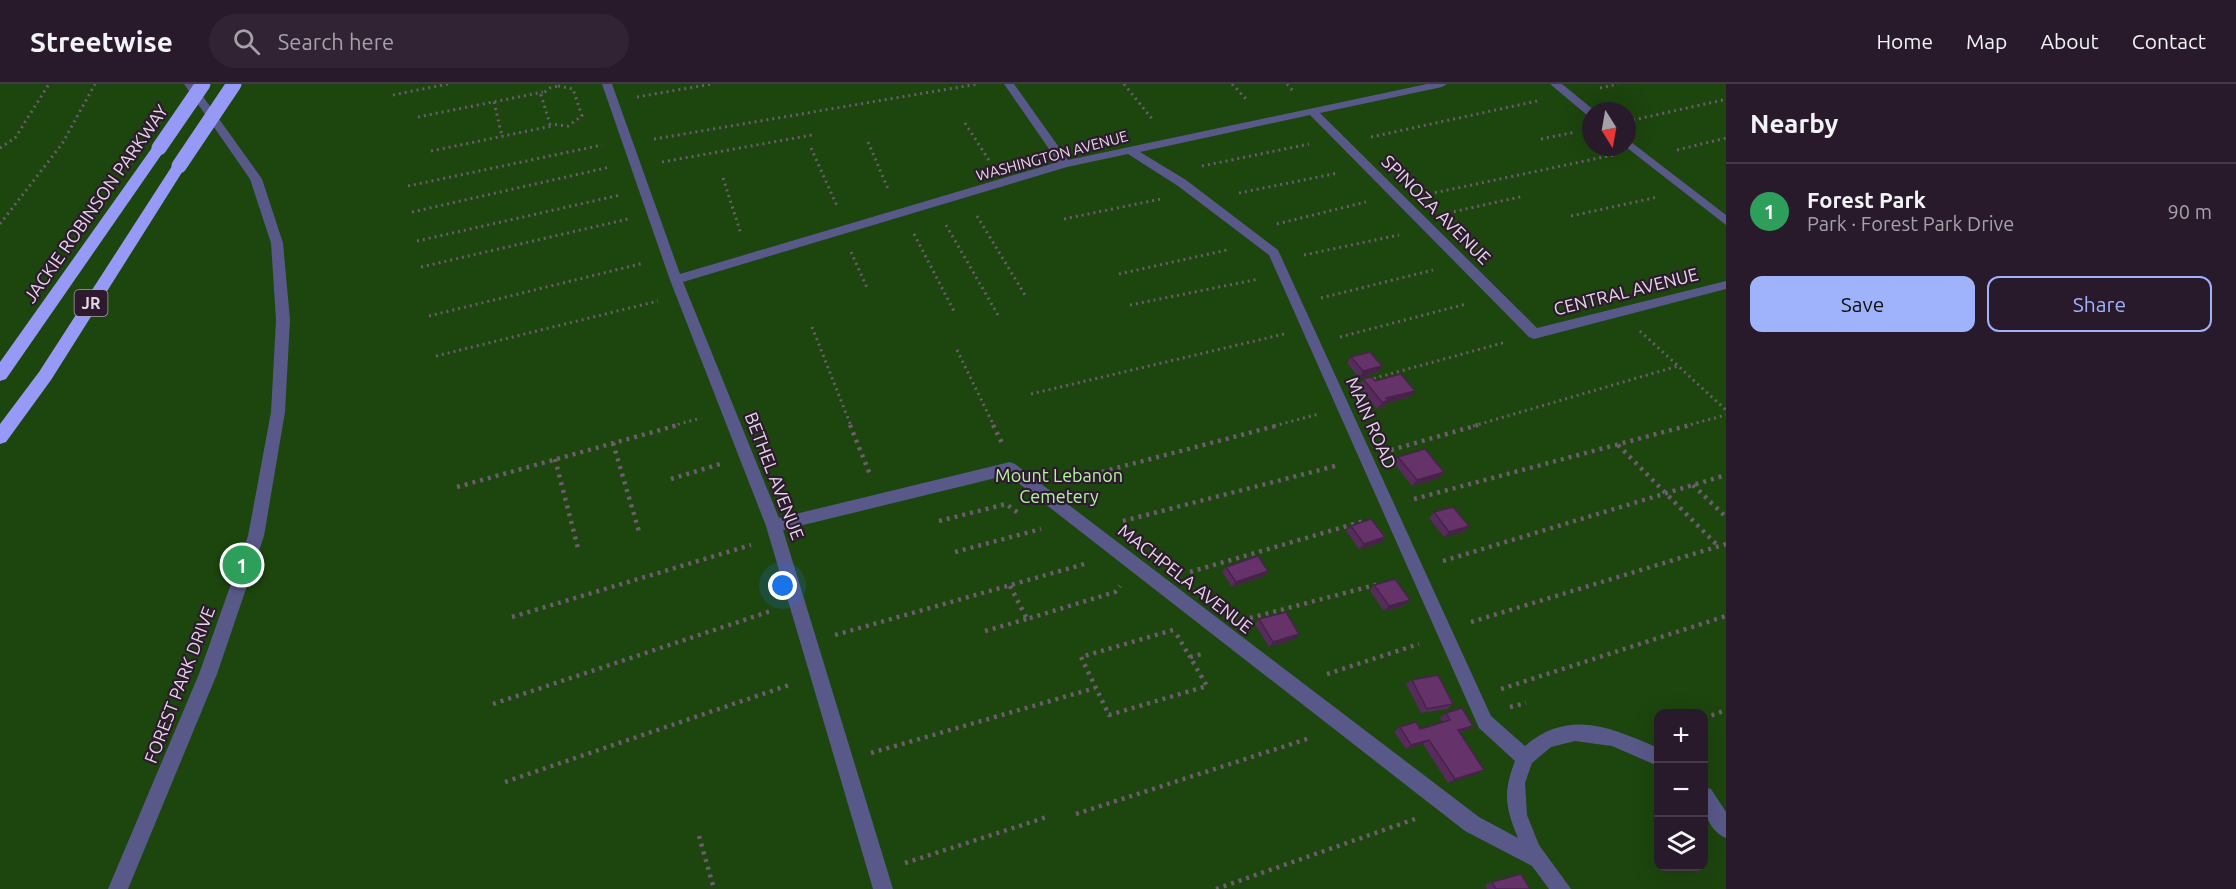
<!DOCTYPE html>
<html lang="en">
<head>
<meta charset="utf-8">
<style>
  :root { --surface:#291a2b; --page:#312333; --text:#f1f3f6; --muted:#a5a1a9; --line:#453847; --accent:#9fb3fd }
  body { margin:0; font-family:Ubuntu,sans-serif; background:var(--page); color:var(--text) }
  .controls { position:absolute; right:18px; bottom:18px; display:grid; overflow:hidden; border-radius:12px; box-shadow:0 6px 24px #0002 }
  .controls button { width:54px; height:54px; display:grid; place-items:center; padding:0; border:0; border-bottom:2px solid var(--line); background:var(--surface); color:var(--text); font:30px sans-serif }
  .compass { position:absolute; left:1582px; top:18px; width:54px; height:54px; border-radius:50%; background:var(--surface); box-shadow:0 6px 24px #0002; rotate:169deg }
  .you { position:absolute; left:783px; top:502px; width:21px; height:21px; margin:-15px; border:4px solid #fff; border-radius:50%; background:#1a73e8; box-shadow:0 0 0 9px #1a73e833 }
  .badge { display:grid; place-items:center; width:39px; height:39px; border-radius:50%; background:var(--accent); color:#fff; font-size:20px; font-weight:700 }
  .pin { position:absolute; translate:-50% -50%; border:3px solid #fff; box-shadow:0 2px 6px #0006 }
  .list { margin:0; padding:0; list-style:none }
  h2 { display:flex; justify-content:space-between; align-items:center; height:78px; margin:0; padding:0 24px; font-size:26px }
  h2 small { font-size:20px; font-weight:400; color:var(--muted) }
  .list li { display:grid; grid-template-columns:39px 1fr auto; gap:18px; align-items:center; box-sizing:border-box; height:96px; padding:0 24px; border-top:2px solid var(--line) }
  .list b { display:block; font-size:22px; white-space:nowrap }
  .list p { margin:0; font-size:20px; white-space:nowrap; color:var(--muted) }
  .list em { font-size:20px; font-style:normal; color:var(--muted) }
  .actions { display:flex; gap:12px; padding:18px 24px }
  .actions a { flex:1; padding:14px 0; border:2px solid var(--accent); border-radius:12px; text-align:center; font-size:21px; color:var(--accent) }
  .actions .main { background:var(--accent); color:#111 }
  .icon { flex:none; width:33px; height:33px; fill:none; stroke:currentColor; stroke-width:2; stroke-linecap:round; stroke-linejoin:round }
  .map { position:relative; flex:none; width:1726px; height:805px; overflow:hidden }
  header { display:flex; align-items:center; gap:36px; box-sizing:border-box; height:84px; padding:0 30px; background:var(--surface); border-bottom:2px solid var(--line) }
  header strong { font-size:28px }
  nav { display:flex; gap:33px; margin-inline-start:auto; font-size:21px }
  .search { width:420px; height:54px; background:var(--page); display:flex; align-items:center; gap:15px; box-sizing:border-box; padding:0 21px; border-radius:33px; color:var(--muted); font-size:22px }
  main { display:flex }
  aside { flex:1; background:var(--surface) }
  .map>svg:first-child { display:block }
  .green { fill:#1d450e; fill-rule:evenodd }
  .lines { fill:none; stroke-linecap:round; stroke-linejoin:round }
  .path-far1 { stroke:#6d5b6f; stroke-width:3; stroke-dasharray:2 4; stroke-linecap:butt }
  .path { stroke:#6d5b6f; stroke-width:4.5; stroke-dasharray:3 5; stroke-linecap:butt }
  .service { fill:#585989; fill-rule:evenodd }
  .tertiary { fill:#585989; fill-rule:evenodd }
  .motorway { fill:#9799f6; fill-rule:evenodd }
  .motorway-bridge { stroke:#9799f6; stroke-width:15 }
  .wall { fill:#572b5b }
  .shaded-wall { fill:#47234a }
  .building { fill:#65326a; stroke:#47234a; stroke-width:1.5 }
  .labels { text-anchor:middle; stroke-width:4.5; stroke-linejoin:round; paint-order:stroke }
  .far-street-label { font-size:15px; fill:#e5d8e6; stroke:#2d1a2f }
  .shield { fill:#2d1a2f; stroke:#ae9faf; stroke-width:1.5 }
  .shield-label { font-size:16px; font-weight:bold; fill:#e5d8e6 }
  .street-label { font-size:18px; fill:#e5d8e6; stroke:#2d1a2f }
  .park-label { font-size:18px; fill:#b0f69b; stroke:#2d1a2f }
</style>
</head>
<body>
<header>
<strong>Streetwise</strong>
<div class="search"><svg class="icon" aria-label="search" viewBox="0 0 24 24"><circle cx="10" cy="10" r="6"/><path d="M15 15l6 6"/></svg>Search here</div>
<nav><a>Home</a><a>Map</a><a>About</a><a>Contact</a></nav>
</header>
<main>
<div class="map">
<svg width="1726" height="805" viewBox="0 0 1726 805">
  <rect width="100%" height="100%" fill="#372339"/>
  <path class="green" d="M 0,0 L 1726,0 L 1726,805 L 0,805 ZM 1591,27 L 1627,27 L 1627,63 L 1591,63 ZM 1658,630 L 1704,630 L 1704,782 L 1658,782 Z"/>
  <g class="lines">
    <g class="path-far1">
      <polyline points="1124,0 1153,36"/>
      <polyline points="1232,0 1247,16"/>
      <polyline points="1287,0 1293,7"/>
      <polygon points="558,2 573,5 582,32 568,42 550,40 541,11 550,4"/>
      <polyline points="1600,4 1618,0"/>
      <polyline points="393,11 448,0"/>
      <polyline points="637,13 712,0"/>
      <polyline points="494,18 502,52"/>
      <polyline points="418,33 543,8"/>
      <polyline points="1633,36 1723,16"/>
      <polyline points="965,39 990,78"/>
      <polyline points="1371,53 1537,17"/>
      <polyline points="654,55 978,0"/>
      <polyline points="1541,55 1576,48"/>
      <polyline points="868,58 889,107"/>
      <polyline points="0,64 15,54 49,0"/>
      <polyline points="811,64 837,122"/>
      <polyline points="1677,66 1726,54"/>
      <polyline points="431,67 552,42"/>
      <polyline points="662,78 812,51"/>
      <polyline points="1202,82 1309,60"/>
      <polyline points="723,94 741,150"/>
      <polyline points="408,102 602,61"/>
      <polyline points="1239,109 1338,89"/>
      <polyline points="1429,110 1613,71"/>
      <polyline points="412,128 610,83"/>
      <polyline points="1448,129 1524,112"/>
      <polyline points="977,132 1025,211"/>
      <polyline points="1571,132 1658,113"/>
      <polyline points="1064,135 1161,115"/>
      <polyline points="0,140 62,60 95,0"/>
      <polyline points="1277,140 1366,118"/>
      <polyline points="946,141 998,231"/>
      <polyline points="914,150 955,229"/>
      <polyline points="417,157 620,111"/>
      <polyline points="851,168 868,206"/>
      <polyline points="1304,171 1399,151"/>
      <polyline points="421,183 628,135"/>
      <polyline points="1119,190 1227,166"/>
      <polyline points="1321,214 1433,186"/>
      <polyline points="1130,221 1259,195"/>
      <polyline points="429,232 644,179"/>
      <polyline points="812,243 851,342"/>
      <polyline points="1640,247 1726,326"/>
      <polyline points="1340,253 1466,220"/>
      <polyline points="957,266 994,342"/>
      <polyline points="436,272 658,217"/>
      <polyline points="1368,296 1506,258"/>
      <polyline points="1031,310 1284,250"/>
      <polyline points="672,342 701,334"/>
      <polyline points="1274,342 1319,330"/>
      <polyline points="1473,342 1678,282"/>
      <polyline points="1685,342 1726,331"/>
    </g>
    <g class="path">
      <polyline points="850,341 871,393"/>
      <polyline points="993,341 1002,359"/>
      <polyline points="613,359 640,451"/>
      <polyline points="1618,361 1719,463"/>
      <polyline points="1391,366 1478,341"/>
      <polyline points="555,375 578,464"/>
      <polyline points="671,395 720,380"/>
      <polyline points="1071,396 1279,341"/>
      <polyline points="1693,401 1726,433"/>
      <polyline points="457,403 678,341"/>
      <polyline points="1414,415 1690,341"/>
      <polyline points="939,437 1006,420 1021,431"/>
      <polyline points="1123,437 1339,381"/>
      <polyline points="955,468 1041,445"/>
      <polyline points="1443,477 1726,391"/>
      <polyline points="1190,488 1364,437"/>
      <polyline points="1010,502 1027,535 1115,508 1120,502"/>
      <polyline points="512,533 751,461"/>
      <polyline points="1250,534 1379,500"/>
      <polyline points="1471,538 1726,460"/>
      <polyline points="1173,546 1081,573 1109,631 1207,602 1190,573 1202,570"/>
      <polyline points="985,547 1027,535"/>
      <polyline points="835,551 1088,479"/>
      <polyline points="1177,551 1190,573"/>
      <polyline points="1327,590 1419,560"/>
      <polyline points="1501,605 1726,532"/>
      <polyline points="493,620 771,527"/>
      <polyline points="1510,623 1526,619"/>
      <polyline points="1704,634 1726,626"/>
      <polyline points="871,669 1095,604"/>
      <polyline points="505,698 792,600"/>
      <polyline points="1076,730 1310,654"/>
      <polyline points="699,752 714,805"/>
      <polyline points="905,779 1047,733"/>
      <polyline points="1216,805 1415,735"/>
    </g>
    <g class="service">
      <path d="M 602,0 L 612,0 L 680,190 L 1058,78 L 1004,0 L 1014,0 L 1068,76 L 1427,0 L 1447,0 L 1442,3 L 1320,29 L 1537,244 L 1726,197 L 1726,205 L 1534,255 L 1529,253 L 1310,31 L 1140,68 L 1186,96 L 1278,166 L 1491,632 L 1525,662 C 1569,624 1612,644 1658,664 L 1658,682 L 1612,662 L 1575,657 L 1551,663 L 1532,679 L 1525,699 L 1527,731 L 1539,761 L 1571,805 L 1549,805 L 1532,782 L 1465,747 L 1008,391 L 783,446 L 893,805 L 873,805 L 766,442 L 670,196 ZM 1128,70 L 1178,102 L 1269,171 L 1479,644 L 1515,677 C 1503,708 1505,723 1518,754 L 1479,733 L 1015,380 L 1010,378 L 779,434 L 683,198 L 1067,83 Z"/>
      <polygon points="1550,0 1562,0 1595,27 1591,27 1591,32 1587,31"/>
      <polygon points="1627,55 1726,131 1726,141 1626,63"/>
      <path d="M 1704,703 L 1711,705 L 1726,728 L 1726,754 C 1706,746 1702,721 1704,703 Z"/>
    </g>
    <polygon class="tertiary" points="184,0 194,0 262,95 283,159 290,236 285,328 264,452 217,590 128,805 108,805 199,590 248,452 271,328 276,236 271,159 250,95"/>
    <g class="motorway">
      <polygon points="159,60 166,64 6,295 0,297 0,278 154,61"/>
      <polygon points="179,78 186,82 51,296 6,358 0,360 0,340 39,288 174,79"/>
    </g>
    <g class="motorway-bridge">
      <polyline points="159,64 203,0"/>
      <polyline points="179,82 234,0"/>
    </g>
  </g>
  <g class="wall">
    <polygon points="1351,273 1378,288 1359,294 1347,279"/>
    <polygon points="1363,295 1375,297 1410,313 1387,319 1384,323 1377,325 1359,302"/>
    <polygon points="1398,373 1444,388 1439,394 1412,402 1394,379"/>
    <polygon points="1434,428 1469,442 1463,448 1444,453 1429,434"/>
    <polygon points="1351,442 1381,459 1359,465 1346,447"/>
    <polygon points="1226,483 1264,492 1232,503 1222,488"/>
    <polygon points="1374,501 1405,521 1384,527 1370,507"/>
    <polygon points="1259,535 1295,555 1269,563 1255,540"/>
    <polygon points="1412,596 1453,620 1447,625 1421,629 1406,600"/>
    <polygon points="1446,629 1473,642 1467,646 1459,649 1477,690 1448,699 1423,660 1406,665 1394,648 1400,643 1420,645 1443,638 1440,634"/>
    <polygon points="1492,798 1530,805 1487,805 1485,801"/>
  </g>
  <g class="shaded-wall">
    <polygon points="1382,282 1378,288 1359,294 1363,287"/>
    <polygon points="1415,307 1410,313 1387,319 1384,323 1377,325 1386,314"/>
    <polygon points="1444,388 1439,394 1412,402 1417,396"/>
    <polygon points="1469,442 1463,448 1444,453 1449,448"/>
    <polygon points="1385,453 1381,459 1359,465 1364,460"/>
    <polygon points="1268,487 1264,492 1232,503 1236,498"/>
    <polygon points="1410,516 1405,521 1384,527 1389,522"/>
    <polygon points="1299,550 1295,555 1269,563 1273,558"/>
    <polygon points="1473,642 1467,646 1451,651 1458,646"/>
    <polygon points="1429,656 1423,660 1406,665 1411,661"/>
    <polygon points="1484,686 1477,690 1448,699 1455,695"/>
  </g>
  <g class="building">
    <polygon points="1370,268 1382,282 1363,287 1351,273"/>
    <polygon points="1401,290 1415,307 1386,314 1388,317 1382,318 1363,295 1372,293 1375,297"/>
    <polygon points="1425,365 1444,388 1417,396 1398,373"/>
    <polygon points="1453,423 1469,442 1449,448 1434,428"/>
    <polygon points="1371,435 1385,453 1364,460 1351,442"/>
    <polygon points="1258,472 1268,487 1236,498 1226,483"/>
    <polygon points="1395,495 1410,516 1389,522 1374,501"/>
    <polygon points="1286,528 1299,550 1273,558 1259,535"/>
    <polygon points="1438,591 1453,620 1427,625 1412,596"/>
    <polygon points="1462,624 1473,642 1458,646 1484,686 1455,695 1429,656 1411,661 1400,643 1416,638 1420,645 1450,636 1446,629"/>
    <polygon points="1521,790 1530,805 1496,805 1492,798"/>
  </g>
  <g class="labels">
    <g class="far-street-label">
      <text transform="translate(1052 72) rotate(-15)" y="5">WASHINGTON AVENUE</text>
    </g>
    <rect class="shield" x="74.5" y="206" width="33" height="26" rx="4.5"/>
    <g class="shield-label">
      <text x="91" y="225">JR</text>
    </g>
    <g class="street-label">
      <text transform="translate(96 120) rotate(-55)" y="6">JACKIE ROBINSON PARKWAY</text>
      <text transform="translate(1436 126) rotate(45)" y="6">SPINOZA AVENUE</text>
      <text transform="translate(1626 208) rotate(-14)" y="6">CENTRAL AVENUE</text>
      <text transform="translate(1371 339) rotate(66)" y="6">MAIN ROAD</text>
      <text transform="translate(774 392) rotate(69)" y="6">BETHEL AVENUE</text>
      <text transform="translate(1185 495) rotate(38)" y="6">MACHPELA AVENUE</text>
      <text transform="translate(180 601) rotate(-69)" y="6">FOREST PARK DRIVE</text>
    </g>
    <g class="park-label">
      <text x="1059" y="398">Mount Lebanon<tspan x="1059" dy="21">Cemetery</tspan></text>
    </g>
  </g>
</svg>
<div class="controls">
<button>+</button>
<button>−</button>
<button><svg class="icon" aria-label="layers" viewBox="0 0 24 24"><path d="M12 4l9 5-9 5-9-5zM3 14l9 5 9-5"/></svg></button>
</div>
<svg class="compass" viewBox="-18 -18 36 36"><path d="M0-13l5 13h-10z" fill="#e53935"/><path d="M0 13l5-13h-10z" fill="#a5a1a9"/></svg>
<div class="you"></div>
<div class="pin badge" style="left:242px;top:481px;background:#2e9e5b">1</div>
</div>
<aside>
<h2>Nearby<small></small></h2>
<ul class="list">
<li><span class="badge" style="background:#2e9e5b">1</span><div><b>Forest Park</b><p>Park · Forest Park Drive</p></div><em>90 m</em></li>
</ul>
<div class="actions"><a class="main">Save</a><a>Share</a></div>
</aside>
</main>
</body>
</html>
